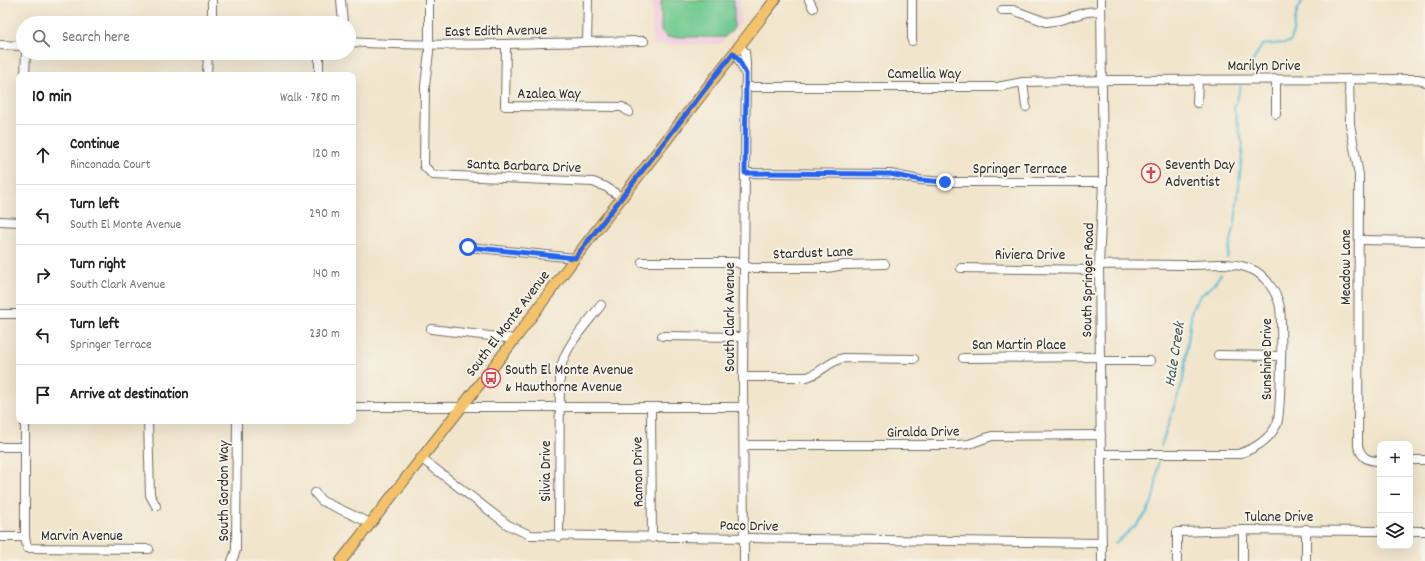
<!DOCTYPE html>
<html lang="en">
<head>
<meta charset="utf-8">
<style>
  :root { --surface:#fff; --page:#f2f2f2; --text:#202124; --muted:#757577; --line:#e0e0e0 }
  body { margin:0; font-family:Dekko,sans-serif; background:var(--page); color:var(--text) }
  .controls { position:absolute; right:12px; bottom:12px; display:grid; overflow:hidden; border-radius:8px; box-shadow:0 4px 16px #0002 }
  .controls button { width:36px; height:36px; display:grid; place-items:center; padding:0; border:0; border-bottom:1px solid var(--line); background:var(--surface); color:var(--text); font:20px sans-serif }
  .stop { position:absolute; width:12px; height:12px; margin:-9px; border:3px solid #2563eb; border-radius:50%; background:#fff }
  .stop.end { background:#2563eb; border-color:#fff; box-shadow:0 1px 4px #0008 }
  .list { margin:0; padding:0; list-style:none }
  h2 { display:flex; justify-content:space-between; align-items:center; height:52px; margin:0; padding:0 16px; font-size:17px }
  h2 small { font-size:13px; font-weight:400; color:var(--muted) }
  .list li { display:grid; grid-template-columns:26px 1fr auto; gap:12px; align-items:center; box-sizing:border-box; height:60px; padding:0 16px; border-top:1px solid var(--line) }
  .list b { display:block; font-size:15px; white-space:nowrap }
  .list p { margin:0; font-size:13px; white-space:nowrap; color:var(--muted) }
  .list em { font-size:13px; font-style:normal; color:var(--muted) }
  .icon { flex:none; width:22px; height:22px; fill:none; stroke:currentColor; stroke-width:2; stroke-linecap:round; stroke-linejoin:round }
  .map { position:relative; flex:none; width:1425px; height:561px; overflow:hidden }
  .search { position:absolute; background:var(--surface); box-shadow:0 4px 16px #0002; left:16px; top:16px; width:340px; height:44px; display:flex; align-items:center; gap:10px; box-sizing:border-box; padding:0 14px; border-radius:22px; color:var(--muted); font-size:15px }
  .panel { position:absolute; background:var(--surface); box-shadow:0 4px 16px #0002; left:16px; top:72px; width:340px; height:352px; border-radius:8px }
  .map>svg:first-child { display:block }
  .built { fill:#f2cfe0 }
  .green { fill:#72cb91; stroke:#4e7b5e }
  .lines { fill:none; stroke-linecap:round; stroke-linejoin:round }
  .stream { stroke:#54b9d2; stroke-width:2 }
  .minor-casing { stroke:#706c63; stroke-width:10 }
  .major-casing { stroke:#706c63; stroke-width:12 }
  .minor { stroke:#fff; stroke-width:8 }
  .major { stroke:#f3c26a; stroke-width:10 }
  .route { stroke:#2563eb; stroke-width:5 }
  .labels { text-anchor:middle; stroke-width:4; stroke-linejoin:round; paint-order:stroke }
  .street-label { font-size:15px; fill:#2b2b2b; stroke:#f7f3e8 }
  .poi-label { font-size:15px; fill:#2b2b2b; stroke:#f7f3e8; text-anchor:start }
  .water-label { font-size:16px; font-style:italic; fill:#37565d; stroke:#f7f3e8 }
</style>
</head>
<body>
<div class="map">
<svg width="1425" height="561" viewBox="0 0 1425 561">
  <rect width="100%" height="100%" fill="#f7f3e8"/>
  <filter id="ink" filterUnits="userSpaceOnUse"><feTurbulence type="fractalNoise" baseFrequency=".025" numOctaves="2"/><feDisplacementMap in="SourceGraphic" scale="8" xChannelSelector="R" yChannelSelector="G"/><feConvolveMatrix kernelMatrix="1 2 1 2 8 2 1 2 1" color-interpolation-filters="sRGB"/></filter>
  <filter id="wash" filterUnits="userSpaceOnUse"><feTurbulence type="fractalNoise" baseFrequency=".012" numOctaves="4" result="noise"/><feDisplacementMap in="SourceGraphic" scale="16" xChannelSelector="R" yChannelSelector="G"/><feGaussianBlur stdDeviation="0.9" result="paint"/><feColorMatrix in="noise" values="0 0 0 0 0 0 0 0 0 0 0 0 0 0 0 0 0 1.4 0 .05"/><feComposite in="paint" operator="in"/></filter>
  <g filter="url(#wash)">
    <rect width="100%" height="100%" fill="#f1e5cc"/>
    <polygon class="built" points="652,0 740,0 740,24 720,44 652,45"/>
    <polygon class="green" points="661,0 734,0 734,28 725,37 667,37 661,31"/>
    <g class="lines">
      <g class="stream">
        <polyline points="1247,72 1262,45 1285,43 1291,41 1297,11 1303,0"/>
        <polyline points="1227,258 1235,224 1243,145 1234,109 1241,86"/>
        <polyline points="1161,446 1183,380 1192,309 1200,296 1213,285 1221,274"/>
        <path d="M 1115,543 C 1150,515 1155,508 1158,462"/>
      </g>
    </g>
  </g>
  <g filter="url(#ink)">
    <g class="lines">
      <g class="minor-casing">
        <g id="minor">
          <polyline points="341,0 343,23"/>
          <polyline points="429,0 429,52 425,86 424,166 433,175 593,182 606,187 621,197"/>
          <polyline points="809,0 813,8"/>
          <polyline points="912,0 912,41"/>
          <polyline points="1101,0 1103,182 1099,265 1102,561"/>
          <polyline points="1002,10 1013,10 1046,22 1060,20 1087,12 1101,11"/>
          <polyline points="212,23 212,0"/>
          <path d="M 349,42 C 447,48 546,42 644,41"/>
          <polyline points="587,42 588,0"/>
          <polyline points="0,45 23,46"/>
          <polyline points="506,45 505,106 622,107 629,112"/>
          <polyline points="739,45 745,52 746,63 743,377 744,561"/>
          <polyline points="733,53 739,60 745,73"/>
          <polyline points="25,75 26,53"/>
          <polyline points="207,75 208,53"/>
          <polyline points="319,75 319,53"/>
          <path d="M 1349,79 L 1350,124 L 1359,175 L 1358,446 C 1362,458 1367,461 1380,461"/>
          <polyline points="1023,82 1026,107"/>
          <polyline points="745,87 997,87 1023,82 1113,80 1419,79 1425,82"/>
          <polyline points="1197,103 1198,79"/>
          <polyline points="1276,114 1276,79"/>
          <polyline points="745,173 890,174 920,180 945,182 1103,182"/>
          <polyline points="0,221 19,222"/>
          <polyline points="1359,240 1425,241"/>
          <polyline points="469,247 575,258"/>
          <polyline points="642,262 735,262 751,268 827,268 844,265 885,264"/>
          <path d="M 1099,265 C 1130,264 1160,265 1191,265 C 1209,265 1233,261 1251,269 C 1264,274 1275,290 1279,303 C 1283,315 1281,413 1277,424 C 1269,441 1254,449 1238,454 L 1102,454"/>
          <polyline points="961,268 1099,270"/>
          <polyline points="0,314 19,314"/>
          <polyline points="431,329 515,339"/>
          <polyline points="662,336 743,337"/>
          <polyline points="1218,355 1280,356"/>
          <polyline points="963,358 1100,357"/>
          <polyline points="1100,361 1150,361"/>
          <path d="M 743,377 L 807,377 C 821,373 828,362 843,358 L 914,359"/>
          <polyline points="353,407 744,407"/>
          <polyline points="651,407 652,538"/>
          <polyline points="148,421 150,495 156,506"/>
          <polyline points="744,445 957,445 969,444 992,436 1101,435"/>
          <polyline points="0,447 25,447"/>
          <polyline points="421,458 508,525 530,535 1102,543"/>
          <polyline points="1410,460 1425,460"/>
          <polyline points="315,493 322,501 370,523"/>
          <polyline points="1410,531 1425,531"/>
          <polyline points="0,537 25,537 27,548 149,549"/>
          <polyline points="25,537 25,421"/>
          <path d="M 559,537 L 560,372 C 564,346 586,325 601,305"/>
          <polyline points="232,561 236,550 237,421"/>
          <polyline points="1177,561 1177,532 1243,530 1380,531"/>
          <polyline points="1243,561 1243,530"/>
          <polyline points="1306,561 1306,529"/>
        </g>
      </g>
      <g class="major-casing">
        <polyline id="major" points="341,561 515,339 575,258 775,0"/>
      </g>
      <use href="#minor" class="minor"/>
      <use href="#major" class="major"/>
    </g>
  </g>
  <g class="lines" filter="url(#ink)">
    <polyline class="route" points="468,247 575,258 733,53 739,60 746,74 745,173 890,174 920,180 945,182"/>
  </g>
  <defs>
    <g id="church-ring" transform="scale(1)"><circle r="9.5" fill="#f7f3e8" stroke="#d1495b" stroke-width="1.5"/><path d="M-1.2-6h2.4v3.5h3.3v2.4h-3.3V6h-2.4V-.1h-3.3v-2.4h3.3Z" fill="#d1495b"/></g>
    <g id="bus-ring" transform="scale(1)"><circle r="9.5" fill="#f7f3e8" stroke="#d1495b" stroke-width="1.5"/><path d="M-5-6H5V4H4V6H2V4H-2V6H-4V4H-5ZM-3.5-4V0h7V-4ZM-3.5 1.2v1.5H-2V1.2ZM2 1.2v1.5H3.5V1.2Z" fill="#d1495b"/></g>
  </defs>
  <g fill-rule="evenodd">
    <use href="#church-ring" x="1151" y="173"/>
    <use href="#bus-ring" x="491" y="378"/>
  </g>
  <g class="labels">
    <g class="street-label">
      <text transform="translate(496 30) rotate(-1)" y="5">East Edith Avenue</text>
      <text x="1264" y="70">Marilyn Drive</text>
      <text x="924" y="78">Camellia Way</text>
      <text x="549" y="98">Azalea Way</text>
      <text transform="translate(524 165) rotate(2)" y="5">Santa Barbara Drive</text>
      <text x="1020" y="173">Springer Terrace</text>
      <text transform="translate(813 252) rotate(-2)" y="5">Stardust Lane</text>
      <text x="1030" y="259">Riviera Drive</text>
      <text transform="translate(1345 267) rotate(-90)" y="5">Meadow Lane</text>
      <text transform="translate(1087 280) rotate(-89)" y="5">South Springer Road</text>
      <text transform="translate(729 317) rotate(-90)" y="5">South Clark Avenue</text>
      <text transform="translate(507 323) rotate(-53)" y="5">South El Monte Avenue</text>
      <text x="1019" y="349">San Martin Place</text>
      <text transform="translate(1266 359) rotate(-90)" y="5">Sunshine Drive</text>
      <text transform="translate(923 431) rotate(-1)" y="5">Giralda Drive</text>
      <text transform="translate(545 471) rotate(-90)" y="5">Silvia Drive</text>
      <text transform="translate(637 472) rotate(-91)" y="5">Ramon Drive</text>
      <text transform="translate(223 491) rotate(-90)" y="5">South Gordon Way</text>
      <text x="1279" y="521">Tulane Drive</text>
      <text transform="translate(749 525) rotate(1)" y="5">Paco Drive</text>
      <text x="82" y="540">Marvin Avenue</text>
    </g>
    <g class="poi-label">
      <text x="1165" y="169">Seventh Day<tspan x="1165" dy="17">Adventist</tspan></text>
      <text x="505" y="374">South El Monte Avenue<tspan x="505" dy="17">&amp; Hawthorne Avenue</tspan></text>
    </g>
    <g class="water-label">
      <text transform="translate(1173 354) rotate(-81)" y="6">Hale Creek</text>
    </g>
  </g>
</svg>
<div class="controls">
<button>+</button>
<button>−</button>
<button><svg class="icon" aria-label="layers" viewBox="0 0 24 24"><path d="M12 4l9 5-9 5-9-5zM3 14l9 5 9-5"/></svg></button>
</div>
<div class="stop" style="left:468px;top:247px"></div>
<div class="stop end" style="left:945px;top:182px"></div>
<div class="search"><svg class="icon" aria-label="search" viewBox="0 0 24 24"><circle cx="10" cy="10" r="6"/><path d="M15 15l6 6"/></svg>Search here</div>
<section class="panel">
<h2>10 min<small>Walk · 780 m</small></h2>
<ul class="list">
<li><svg class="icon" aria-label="ahead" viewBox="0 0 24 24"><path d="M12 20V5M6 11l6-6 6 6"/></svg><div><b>Continue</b><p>Rinconada Court</p></div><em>120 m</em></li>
<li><svg class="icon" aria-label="left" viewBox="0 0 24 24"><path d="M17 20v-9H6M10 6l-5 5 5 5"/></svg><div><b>Turn left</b><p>South El Monte Avenue</p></div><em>290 m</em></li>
<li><svg class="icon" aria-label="right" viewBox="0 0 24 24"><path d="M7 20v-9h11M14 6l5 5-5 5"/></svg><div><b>Turn right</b><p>South Clark Avenue</p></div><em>140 m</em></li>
<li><svg class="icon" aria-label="left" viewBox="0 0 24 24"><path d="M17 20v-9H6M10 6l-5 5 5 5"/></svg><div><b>Turn left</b><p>Springer Terrace</p></div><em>230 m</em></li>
<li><svg class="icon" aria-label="arrive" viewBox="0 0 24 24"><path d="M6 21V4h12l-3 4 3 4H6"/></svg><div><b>Arrive at destination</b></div></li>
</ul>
</section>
</div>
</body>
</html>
